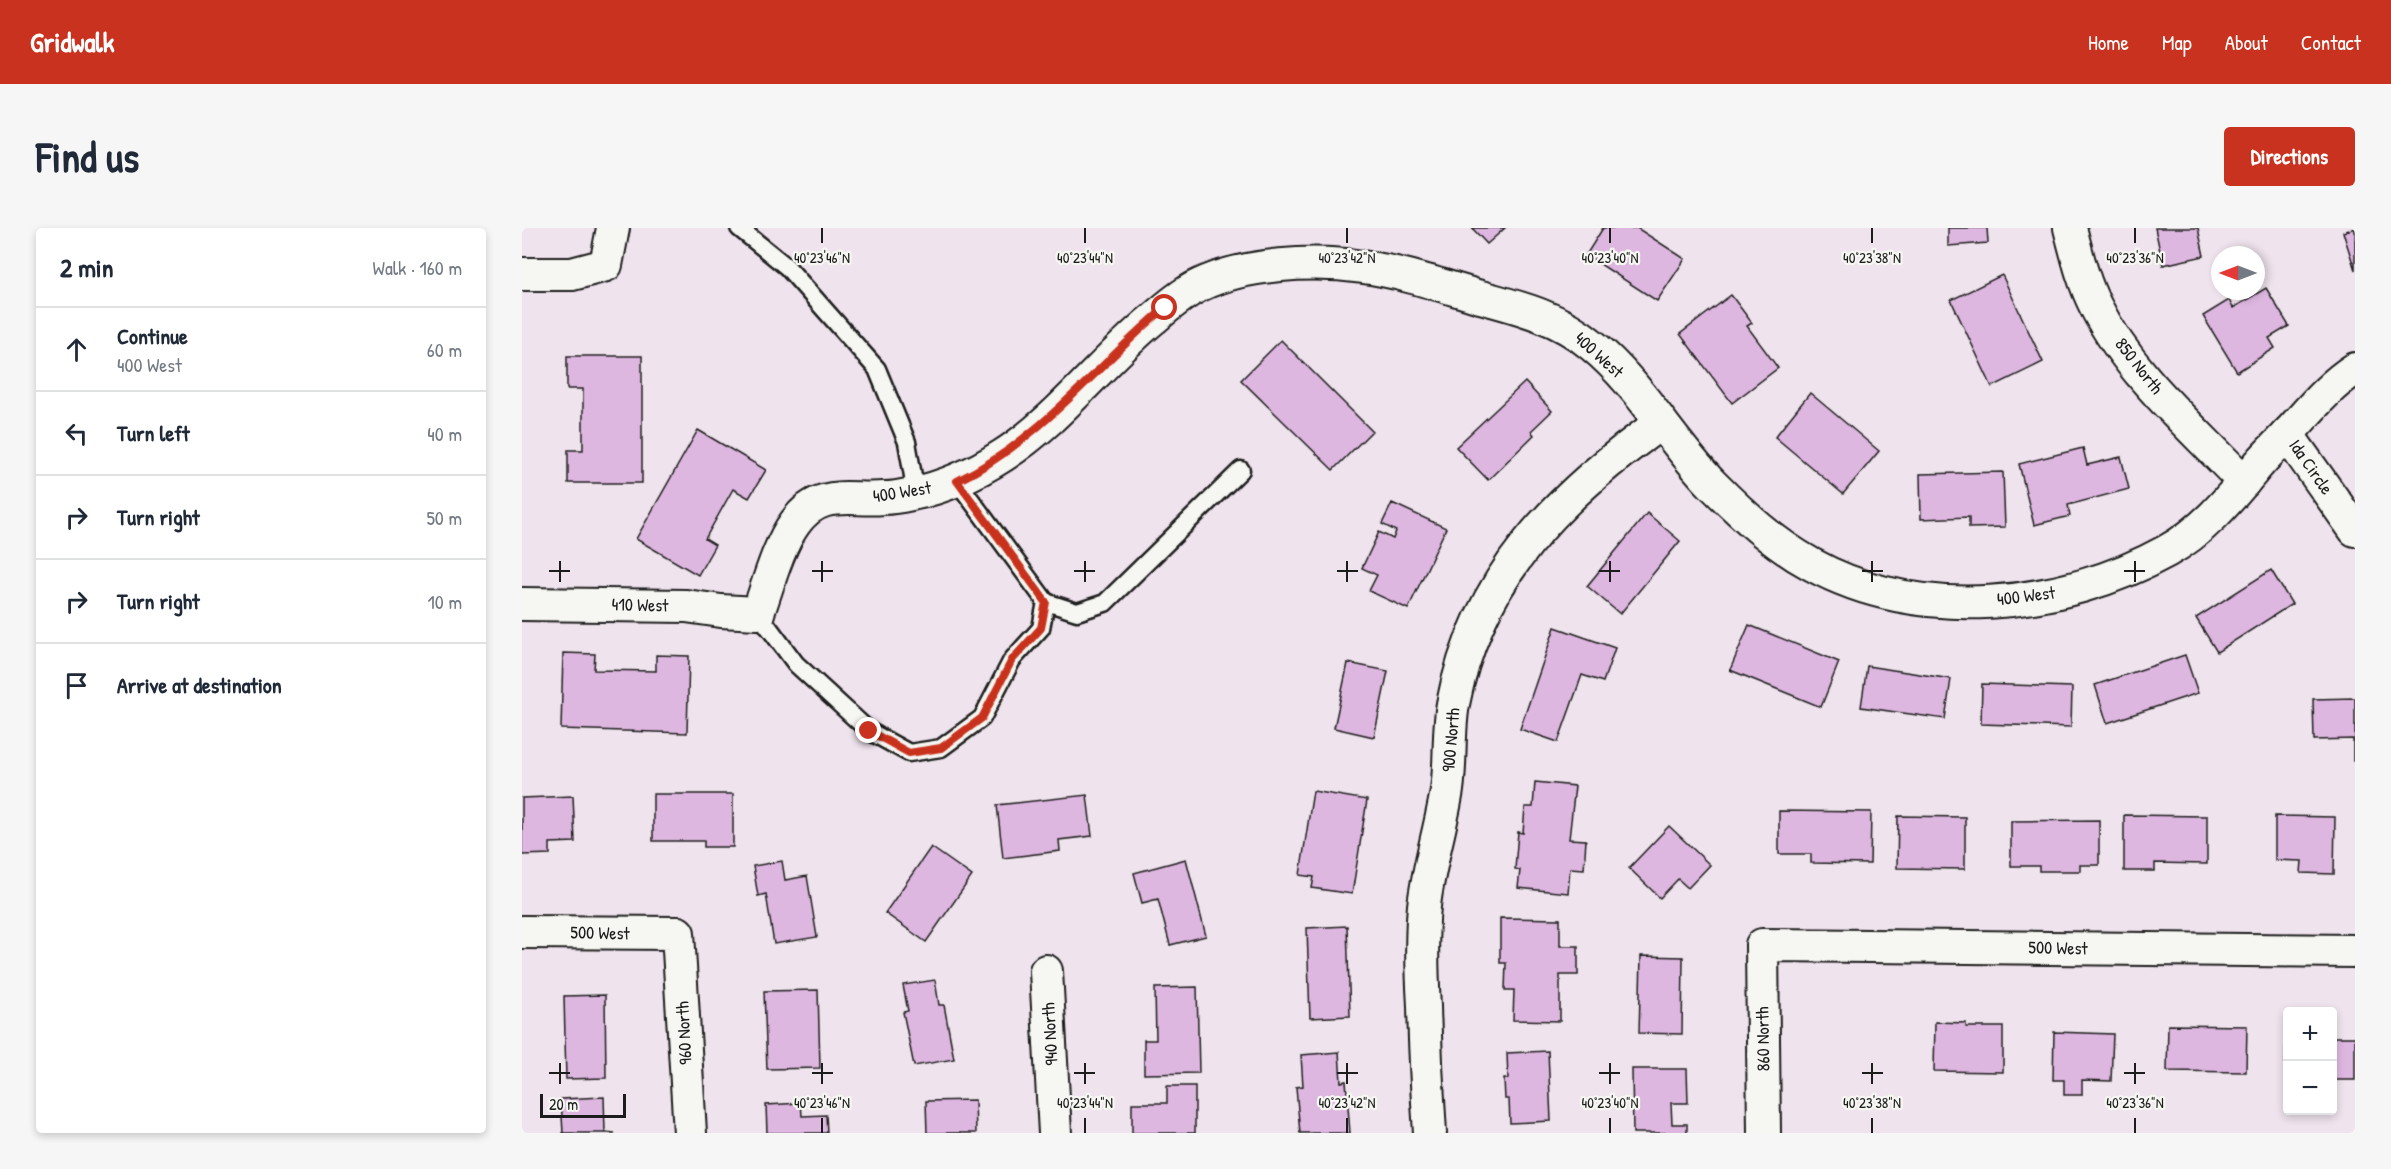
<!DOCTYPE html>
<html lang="en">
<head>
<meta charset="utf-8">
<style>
  :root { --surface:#fff; --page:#f6f6f7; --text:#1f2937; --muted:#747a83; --line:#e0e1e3; --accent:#c8321e }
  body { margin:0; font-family:"Patrick Hand",sans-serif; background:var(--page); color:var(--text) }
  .controls { position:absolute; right:18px; bottom:18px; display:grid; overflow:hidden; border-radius:6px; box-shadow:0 3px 9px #0003 }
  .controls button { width:54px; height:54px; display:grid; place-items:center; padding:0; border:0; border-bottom:2px solid var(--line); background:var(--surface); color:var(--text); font:30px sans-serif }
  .compass { position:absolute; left:1689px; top:18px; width:54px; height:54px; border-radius:50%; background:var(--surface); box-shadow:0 3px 9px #0003; rotate:270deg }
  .scale { position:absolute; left:18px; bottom:15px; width:86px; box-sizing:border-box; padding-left:6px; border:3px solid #1c1c1c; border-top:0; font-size:16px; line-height:21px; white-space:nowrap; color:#1c1c1c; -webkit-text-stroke:4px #f6f6f2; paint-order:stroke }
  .stop { position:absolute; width:18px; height:18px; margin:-14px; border:4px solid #c8321e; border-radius:50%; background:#fff }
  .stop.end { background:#c8321e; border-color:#fff; box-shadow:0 2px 6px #0008 }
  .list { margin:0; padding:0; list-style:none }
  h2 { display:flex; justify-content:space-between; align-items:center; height:78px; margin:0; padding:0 24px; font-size:26px }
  h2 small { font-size:20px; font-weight:400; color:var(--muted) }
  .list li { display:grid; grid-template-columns:39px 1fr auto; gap:18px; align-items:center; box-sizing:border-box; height:84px; padding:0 24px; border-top:2px solid var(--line) }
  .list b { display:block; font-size:22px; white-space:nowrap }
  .list p { margin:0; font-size:20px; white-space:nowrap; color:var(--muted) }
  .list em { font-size:20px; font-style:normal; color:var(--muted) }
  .icon { flex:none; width:33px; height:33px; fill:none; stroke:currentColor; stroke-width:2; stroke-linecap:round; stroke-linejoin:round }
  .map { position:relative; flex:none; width:1833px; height:905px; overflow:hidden; border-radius:6px }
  header { display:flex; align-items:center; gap:36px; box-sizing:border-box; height:84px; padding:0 30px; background:var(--accent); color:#fff }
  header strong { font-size:28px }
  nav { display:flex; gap:33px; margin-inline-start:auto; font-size:21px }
  .intro { display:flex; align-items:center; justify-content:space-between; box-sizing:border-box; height:144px; padding:0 36px }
  h1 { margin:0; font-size:42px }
  .button { padding:15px 27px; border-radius:6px; background:var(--accent); color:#fff; font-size:21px; font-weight:700 }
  main { display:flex; gap:36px; padding:0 36px }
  aside { flex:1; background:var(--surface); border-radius:6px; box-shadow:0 3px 9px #0003 }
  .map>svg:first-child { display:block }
  .building { fill:#deb7e0; stroke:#1c1c1c; stroke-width:1.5 }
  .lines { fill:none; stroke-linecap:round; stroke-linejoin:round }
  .lane-casing { stroke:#1c1c1c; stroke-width:21 }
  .street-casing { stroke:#1c1c1c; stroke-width:36 }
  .lane { stroke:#f6f6f2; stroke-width:16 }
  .street { stroke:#f6f6f2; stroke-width:32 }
  .route { stroke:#c8321e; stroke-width:8 }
  .ticks { fill:none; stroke:#1c1c1c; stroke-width:2 }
  .labels { text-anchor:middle; stroke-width:4.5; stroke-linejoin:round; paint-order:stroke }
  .street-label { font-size:18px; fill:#1c1c1c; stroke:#f6f6f2 }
  .ticks-label { font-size:15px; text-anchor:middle; fill:#1c1c1c; stroke:#f6f6f2; stroke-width:4.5; stroke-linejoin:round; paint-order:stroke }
</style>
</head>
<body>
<header>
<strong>Gridwalk</strong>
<nav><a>Home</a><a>Map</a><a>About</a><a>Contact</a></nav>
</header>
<div class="intro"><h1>Find us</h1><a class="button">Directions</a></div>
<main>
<aside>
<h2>2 min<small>Walk · 160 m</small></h2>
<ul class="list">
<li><svg class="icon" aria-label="ahead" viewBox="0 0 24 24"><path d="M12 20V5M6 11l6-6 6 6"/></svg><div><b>Continue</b><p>400 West</p></div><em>60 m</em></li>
<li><svg class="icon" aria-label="left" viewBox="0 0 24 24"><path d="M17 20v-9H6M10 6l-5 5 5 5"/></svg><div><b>Turn left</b></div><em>40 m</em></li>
<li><svg class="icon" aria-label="right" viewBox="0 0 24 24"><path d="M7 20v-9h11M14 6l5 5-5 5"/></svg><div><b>Turn right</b></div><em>50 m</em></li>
<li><svg class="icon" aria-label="right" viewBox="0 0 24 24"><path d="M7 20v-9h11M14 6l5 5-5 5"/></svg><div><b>Turn right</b></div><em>10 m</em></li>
<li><svg class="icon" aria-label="arrive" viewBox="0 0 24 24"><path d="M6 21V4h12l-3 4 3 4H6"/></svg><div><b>Arrive at destination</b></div></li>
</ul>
</aside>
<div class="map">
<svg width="1833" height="905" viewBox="0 0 1833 905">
  <rect width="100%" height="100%" fill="#efe3ed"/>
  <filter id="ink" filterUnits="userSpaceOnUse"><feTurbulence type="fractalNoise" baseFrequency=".0167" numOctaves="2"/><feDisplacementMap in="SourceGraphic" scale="12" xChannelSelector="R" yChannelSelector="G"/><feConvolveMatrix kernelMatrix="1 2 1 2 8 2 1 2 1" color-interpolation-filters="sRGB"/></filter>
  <g filter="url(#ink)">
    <g class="building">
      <polygon points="950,0 983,0 965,16"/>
      <polygon points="1081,0 1115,0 1163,31 1135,73 1064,27"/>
      <polygon points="1426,0 1465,0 1466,15 1426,18"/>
      <polygon points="1633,0 1676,0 1682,28 1641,37"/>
      <polygon points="1833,0 1833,42 1821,4"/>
      <polygon points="1480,47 1521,134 1470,159 1429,72"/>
      <polygon points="1744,60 1767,98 1747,110 1753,120 1715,144 1681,88 1707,72 1711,80"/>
      <polygon points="1209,67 1230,95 1225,98 1256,140 1210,175 1158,106"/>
      <polygon points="759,112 850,203 811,242 719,152"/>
      <polygon points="45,128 120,128 120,255 46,255 46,222 61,222 61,161 45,161"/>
      <polygon points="1003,154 1030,183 1009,203 1012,207 966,252 934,219"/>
      <polygon points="1288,165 1357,223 1321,266 1253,209"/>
      <polygon points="176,202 244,242 227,270 211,261 183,311 193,317 176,347 114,311"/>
      <polygon points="1561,220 1565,237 1599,229 1607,261 1546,277 1548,288 1512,297 1497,236"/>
      <polygon points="1481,244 1483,299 1447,300 1447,289 1399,291 1398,246"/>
      <polygon points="870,275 924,300 886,381 847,363 855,347 840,340 857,304 871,311 874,303 860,296"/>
      <polygon points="1125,285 1158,313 1098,386 1065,358"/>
      <polygon points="1749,342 1770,376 1695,424 1674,390"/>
      <polygon points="1227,397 1317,434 1299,479 1208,442"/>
      <polygon points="1033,399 1093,420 1081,454 1060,447 1036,514 998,501"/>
      <polygon points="41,425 73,426 72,442 134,443 134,427 167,428 165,505 39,501"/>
      <polygon points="1663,427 1676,465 1585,495 1573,457"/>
      <polygon points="826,435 866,443 852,509 812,500"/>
      <polygon points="1345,438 1429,451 1423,491 1339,479"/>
      <polygon points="1460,456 1550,459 1549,499 1459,496"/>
      <polygon points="1833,470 1833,533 1831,533 1831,511 1792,512 1791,471"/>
      <polygon points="1013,554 1053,558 1047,611 1064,612 1062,641 1048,640 1046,665 996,660 998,642 993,641 996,604 1001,605 1003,579 1011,579"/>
      <polygon points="791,563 845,572 830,666 790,660 792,649 778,647"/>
      <polygon points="131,566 211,566 211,619 182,619 182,613 131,613"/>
      <polygon points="565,567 570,608 537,612 538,623 481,630 475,577"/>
      <polygon points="51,568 53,614 28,615 28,626 0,627 0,570"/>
      <polygon points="1257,583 1349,584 1348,636 1289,635 1289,626 1257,626"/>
      <polygon points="1602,587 1685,588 1685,636 1633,635 1633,643 1602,643"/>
      <polygon points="1376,588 1443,589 1443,641 1375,640"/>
      <polygon points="1753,588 1813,589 1812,646 1779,645 1780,633 1753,632"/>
      <polygon points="1577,592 1577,637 1558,637 1558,643 1517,643 1517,638 1489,638 1489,593"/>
      <polygon points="1147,598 1188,637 1166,660 1156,651 1138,670 1107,640"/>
      <polygon points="409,619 450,648 404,714 363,685"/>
      <polygon points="664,631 684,708 648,717 636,671 620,675 612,645"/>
      <polygon points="260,633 263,652 285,648 295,709 252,716 244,666 236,668 231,638"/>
      <polygon points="978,690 1038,691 1038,718 1056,718 1056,747 1038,747 1038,793 991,792 992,762 983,762 984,735 978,735"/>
      <polygon points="825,698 828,788 788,790 785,700"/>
      <polygon points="1119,728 1161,729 1160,806 1117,805"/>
      <polygon points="413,752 417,777 422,777 432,831 392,838 381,784 386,783 381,757"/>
      <polygon points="675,759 677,845 622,846 622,812 634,812 633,760"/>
      <polygon points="296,762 298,840 245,841 242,763"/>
      <polygon points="83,767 84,850 44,851 42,768"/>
      <polygon points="1413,794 1444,795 1444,799 1481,799 1481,844 1412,843"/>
      <polygon points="1646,797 1725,798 1724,844 1645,843"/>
      <polygon points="1764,797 1766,797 1766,850 1763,850"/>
      <polygon points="1532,804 1591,806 1589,853 1560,852 1560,867 1542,867 1542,852 1531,852"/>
      <rect x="1810" y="809" width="23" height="43"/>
      <polygon points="1026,823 1029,893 988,895 987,871 983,871 982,851 986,851 985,825"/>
      <polygon points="817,824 819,854 824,853 828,905 778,905 774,859 781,858 779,827"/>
      <polygon points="1110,841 1165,841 1166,875 1149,875 1150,896 1165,896 1165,905 1111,905"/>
      <polygon points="645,858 673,858 673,905 610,905 610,875 645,875"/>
      <polygon points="82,869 83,904 93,905 41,905 39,871"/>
      <polygon points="453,872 454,905 405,905 404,873"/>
      <polygon points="279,875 280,888 304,887 305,905 245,905 244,877"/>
    </g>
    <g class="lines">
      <g class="lane-casing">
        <g id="lane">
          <polyline points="217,0 265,39 355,141 385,214 394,265"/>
          <polyline points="435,253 524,374"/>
          <polyline points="236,385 274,436 347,503 387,525 419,520 460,490 490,432 519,400 524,374 555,384 583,375 719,242"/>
        </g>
      </g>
      <g class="street-casing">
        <g id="street">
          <path d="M 1548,0 C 1555,27 1561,54 1574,79 C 1608,147 1670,199 1722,254"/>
          <polyline points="0,46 50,46 84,37 91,0"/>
          <polyline points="1765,206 1833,302"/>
          <path d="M 0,376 L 164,378 L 199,383 L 236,385 C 246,357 256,318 273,295 C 298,260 326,273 362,270 C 371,270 381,268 390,266 C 423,259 452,246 480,228 C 537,192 579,134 631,91 C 645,79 661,65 678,57 C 724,35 792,32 841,39 C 880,44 918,57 955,68 C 996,79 1037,89 1070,117 C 1118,156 1148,213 1191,257 C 1221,287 1252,316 1289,336 C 1397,396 1540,381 1645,323 C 1683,302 1709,269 1736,237 C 1747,224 1759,213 1770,201 C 1790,179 1808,157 1833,141"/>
          <polyline points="0,704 156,705 168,905"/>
          <polyline points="524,743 533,905"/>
          <path d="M 908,905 C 905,863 903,820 902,778 C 900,745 899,711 902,678 C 906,640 919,600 925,562 C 929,534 926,504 931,476 C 955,349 1038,266 1139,195"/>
          <polyline points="1242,905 1240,717 1833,723"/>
        </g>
      </g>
      <use href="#lane" class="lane"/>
      <use href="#street" class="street"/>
    </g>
  </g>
  <g class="lines" filter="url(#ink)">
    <path class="route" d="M 347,503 L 387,525 L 419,520 L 460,490 L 490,432 L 519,400 L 524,374 L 435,253 C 519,212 573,139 643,80"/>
  </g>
  <path class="ticks" d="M 300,0 L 300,15M 563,0 L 563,15M 825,0 L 825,15M 1088,0 L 1088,15M 1350,0 L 1350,15M 1613,0 L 1613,15M 38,333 L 38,354M 300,333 L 300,354M 563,333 L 563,354M 825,333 L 825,354M 1088,333 L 1088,354M 1350,333 L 1350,354M 1613,333 L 1613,354M 27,343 L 48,343M 290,343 L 311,343M 552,343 L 573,343M 815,343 L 836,343M 1077,343 L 1098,343M 1340,343 L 1361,343M 1602,343 L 1623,343M 38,835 L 38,856M 300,835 L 300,856M 563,835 L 563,856M 825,835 L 825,856M 1088,835 L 1088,856M 1350,835 L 1350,856M 1613,835 L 1613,856M 27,845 L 48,845M 290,845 L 311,845M 552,845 L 573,845M 815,845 L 836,845M 1077,845 L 1098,845M 1340,845 L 1361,845M 1602,845 L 1623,845M 300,890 L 300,905M 563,890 L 563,905M 825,890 L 825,905M 1088,890 L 1088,905M 1350,890 L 1350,905M 1613,890 L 1613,905"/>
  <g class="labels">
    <g class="street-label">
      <text transform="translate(1077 127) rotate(42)" y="6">400 West</text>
      <text transform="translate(1617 138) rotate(52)" y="6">850 North</text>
      <text transform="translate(1789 239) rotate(55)" y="6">Ida Circle</text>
      <text transform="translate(380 264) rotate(-9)" y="6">400 West</text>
      <text transform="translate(1504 368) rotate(-7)" y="6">400 West</text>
      <text transform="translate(118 377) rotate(1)" y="6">410 West</text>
      <text transform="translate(929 512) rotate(-85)" y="6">900 North</text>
      <text transform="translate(78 705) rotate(1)" y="6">500 West</text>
      <text transform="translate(1536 720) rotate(1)" y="6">500 West</text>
      <text transform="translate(162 805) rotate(-93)" y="6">960 North</text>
      <text transform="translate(528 806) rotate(-93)" y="6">940 North</text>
      <text transform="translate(1241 811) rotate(-91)" y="6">860 North</text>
    </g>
  </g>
  <g class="ticks-label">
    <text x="300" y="35">40°23'46"N</text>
    <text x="563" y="35">40°23'44"N</text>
    <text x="825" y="35">40°23'42"N</text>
    <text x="1088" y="35">40°23'40"N</text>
    <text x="1350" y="35">40°23'38"N</text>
    <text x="1613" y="35">40°23'36"N</text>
    <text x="300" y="880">40°23'46"N</text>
    <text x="563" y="880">40°23'44"N</text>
    <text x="825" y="880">40°23'42"N</text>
    <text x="1088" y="880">40°23'40"N</text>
    <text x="1350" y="880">40°23'38"N</text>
    <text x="1613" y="880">40°23'36"N</text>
  </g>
</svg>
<div class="controls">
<button>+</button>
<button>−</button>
</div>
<svg class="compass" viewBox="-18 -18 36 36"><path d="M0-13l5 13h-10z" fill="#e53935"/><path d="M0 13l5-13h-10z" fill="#747a83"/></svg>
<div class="scale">20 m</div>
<div class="stop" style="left:643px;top:80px"></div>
<div class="stop end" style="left:347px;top:503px"></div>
</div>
</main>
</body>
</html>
